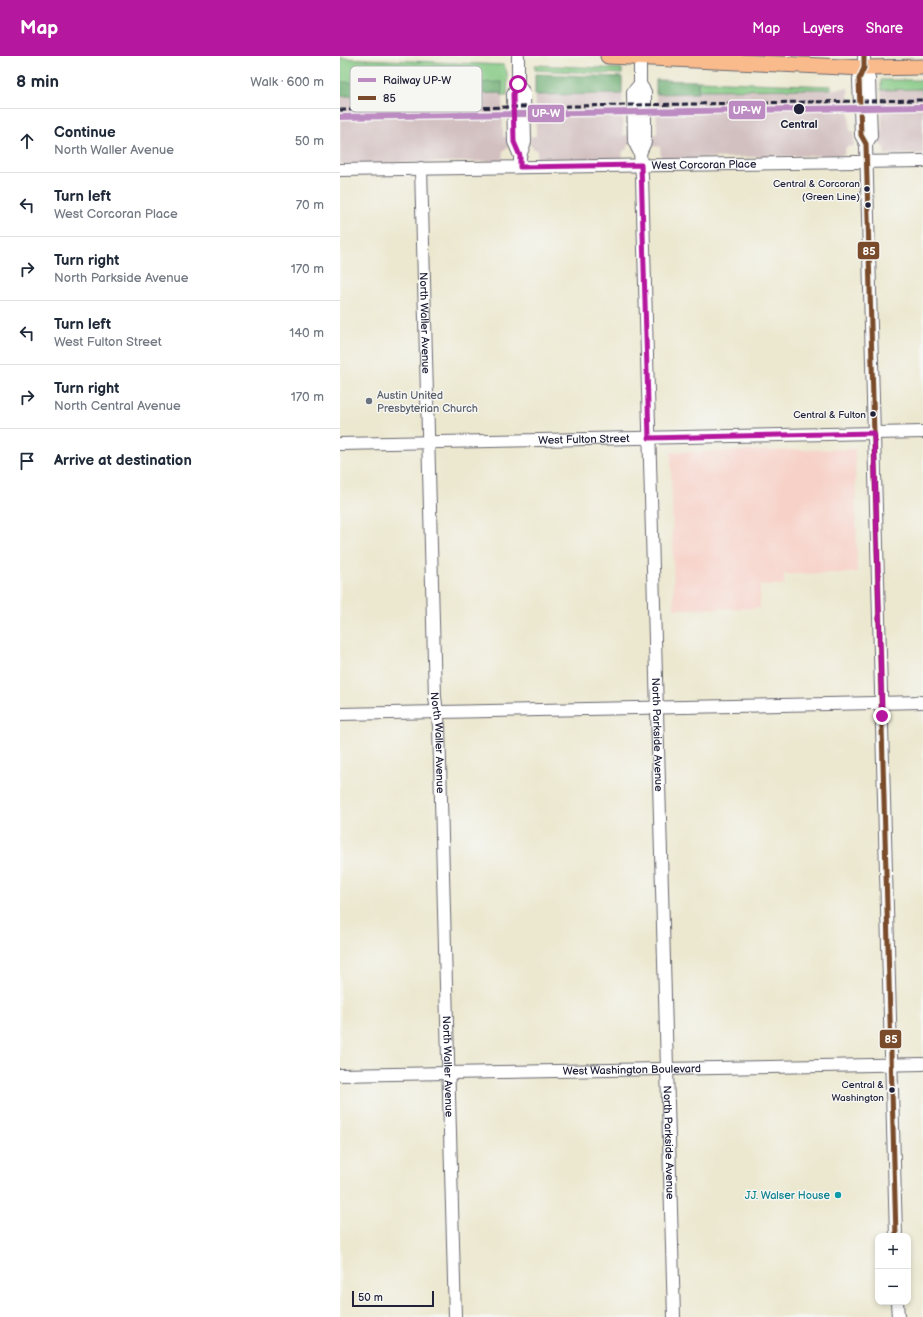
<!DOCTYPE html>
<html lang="en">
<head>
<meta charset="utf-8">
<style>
  :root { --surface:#fff; --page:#f6f6f7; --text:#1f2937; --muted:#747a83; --line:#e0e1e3; --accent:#b5179e }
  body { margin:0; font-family:"Balsamiq Sans",sans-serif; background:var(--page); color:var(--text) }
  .controls { position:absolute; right:12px; bottom:12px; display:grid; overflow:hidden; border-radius:8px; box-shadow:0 2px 6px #0003 }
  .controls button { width:36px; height:36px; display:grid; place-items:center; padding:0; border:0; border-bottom:1px solid var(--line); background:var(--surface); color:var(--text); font:20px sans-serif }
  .scale { position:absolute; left:12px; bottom:10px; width:82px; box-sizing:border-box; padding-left:4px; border:2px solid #22223b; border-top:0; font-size:11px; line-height:14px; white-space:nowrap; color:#22223b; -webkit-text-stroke:3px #f6f6f2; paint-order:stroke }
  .stop { position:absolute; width:12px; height:12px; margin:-9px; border:3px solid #b5179e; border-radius:50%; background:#fff }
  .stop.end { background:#b5179e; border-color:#fff; box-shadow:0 1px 4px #0008 }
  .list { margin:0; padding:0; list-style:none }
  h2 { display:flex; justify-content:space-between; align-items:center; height:52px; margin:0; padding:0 16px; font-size:17px }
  h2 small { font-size:13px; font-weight:400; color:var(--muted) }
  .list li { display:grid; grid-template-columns:26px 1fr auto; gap:12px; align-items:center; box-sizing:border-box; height:64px; padding:0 16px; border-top:1px solid var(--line) }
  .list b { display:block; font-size:15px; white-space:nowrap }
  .list p { margin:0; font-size:13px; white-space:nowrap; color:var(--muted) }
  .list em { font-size:13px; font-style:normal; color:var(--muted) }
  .icon { flex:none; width:22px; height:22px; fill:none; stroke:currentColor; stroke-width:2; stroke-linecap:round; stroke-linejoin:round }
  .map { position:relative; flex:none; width:583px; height:1261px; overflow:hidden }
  header { display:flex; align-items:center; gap:24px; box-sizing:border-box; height:56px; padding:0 20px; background:var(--accent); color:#fff }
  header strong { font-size:19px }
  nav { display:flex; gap:22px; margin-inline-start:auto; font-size:14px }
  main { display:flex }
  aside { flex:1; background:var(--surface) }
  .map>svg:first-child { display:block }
  .built { fill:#f7d1c8 }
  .industrial { fill:#d2bfc0 }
  .green { fill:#83c882; stroke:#52755e }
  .forest { fill:#6aac70; stroke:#466756 }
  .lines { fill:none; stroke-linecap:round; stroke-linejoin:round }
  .minor-casing { stroke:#69676f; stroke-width:14 }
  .major-casing { stroke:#69676f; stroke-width:17 }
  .minor { stroke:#fff; stroke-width:12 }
  .major { stroke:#fabb8c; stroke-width:15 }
  .rail { stroke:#22223b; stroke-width:3; stroke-dasharray:6 3; stroke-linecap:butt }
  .bus-1-casing { stroke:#f6f6f2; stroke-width:8 }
  .bus-1 { stroke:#7a4b2a; stroke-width:5 }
  .rail-1-casing { stroke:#f6f6f2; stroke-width:9 }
  .rail-1 { stroke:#bc8bc1; stroke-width:6 }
  .route { stroke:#b5179e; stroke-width:5 }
  .stop-dot { fill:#22223b; stroke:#f6f6f2; stroke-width:1.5 }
  .worship-dot { fill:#6b7280; stroke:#f6f6f2; stroke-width:1.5 }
  .culture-dot { fill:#0f9aa8; stroke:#f6f6f2; stroke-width:1.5 }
  .labels { text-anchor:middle; stroke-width:3; stroke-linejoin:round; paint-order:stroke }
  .bus-label { font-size:10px; fill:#22223b; stroke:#f6f6f2; text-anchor:end }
  .stop-label { font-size:11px; font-weight:bold; fill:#22223b; stroke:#f6f6f2 }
  .street-label { font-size:11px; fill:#22223b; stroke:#f6f6f2 }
  .worship-label { font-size:11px; fill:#5b616d; stroke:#f6f6f2; text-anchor:start }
  .culture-label { font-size:11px; fill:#0d838f; stroke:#f6f6f2; text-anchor:end }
  .key { fill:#f6f6f2; stroke:#b6b6bb; stroke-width:1 }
  .key-label { font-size:11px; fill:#22223b }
  .line-badge { stroke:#f6f6f2; stroke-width:1.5 }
  .badge-label { font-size:11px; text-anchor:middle; font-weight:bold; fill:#fff }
</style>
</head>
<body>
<header>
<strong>Map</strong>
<nav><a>Map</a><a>Layers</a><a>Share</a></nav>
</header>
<main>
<aside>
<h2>8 min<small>Walk · 600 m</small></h2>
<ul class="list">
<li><svg class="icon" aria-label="ahead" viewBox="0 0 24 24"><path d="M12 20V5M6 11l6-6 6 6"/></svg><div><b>Continue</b><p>North Waller Avenue</p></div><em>50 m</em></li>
<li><svg class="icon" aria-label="left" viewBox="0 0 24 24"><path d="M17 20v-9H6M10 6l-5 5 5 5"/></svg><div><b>Turn left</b><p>West Corcoran Place</p></div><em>70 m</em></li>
<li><svg class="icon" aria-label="right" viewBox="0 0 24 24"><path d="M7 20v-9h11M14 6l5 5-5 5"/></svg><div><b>Turn right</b><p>North Parkside Avenue</p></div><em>170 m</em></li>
<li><svg class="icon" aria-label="left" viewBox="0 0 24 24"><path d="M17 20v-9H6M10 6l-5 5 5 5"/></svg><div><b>Turn left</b><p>West Fulton Street</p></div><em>140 m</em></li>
<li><svg class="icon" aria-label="right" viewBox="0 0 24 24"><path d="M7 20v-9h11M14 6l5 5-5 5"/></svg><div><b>Turn right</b><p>North Central Avenue</p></div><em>170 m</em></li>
<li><svg class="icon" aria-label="arrive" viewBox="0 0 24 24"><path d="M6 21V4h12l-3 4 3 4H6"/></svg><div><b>Arrive at destination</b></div></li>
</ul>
</aside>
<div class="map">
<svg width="583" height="1261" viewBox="0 0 583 1261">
  <rect width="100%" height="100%" fill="#f6f6f2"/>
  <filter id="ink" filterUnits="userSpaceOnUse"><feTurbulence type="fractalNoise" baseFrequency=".025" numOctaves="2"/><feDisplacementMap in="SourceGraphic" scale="8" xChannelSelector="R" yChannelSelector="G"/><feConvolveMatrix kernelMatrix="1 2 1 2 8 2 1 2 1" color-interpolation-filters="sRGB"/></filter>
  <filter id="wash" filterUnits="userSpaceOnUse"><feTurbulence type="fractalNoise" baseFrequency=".012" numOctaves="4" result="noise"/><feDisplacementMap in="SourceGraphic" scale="16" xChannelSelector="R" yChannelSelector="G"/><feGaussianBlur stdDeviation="0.9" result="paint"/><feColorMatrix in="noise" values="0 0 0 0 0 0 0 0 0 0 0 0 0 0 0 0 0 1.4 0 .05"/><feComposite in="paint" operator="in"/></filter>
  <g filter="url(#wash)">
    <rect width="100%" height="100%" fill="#ece8d0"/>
    <polygon class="built" points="515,393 517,517 444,518 444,529 420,529 420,552 334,553 331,396"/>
    <g class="industrial">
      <polygon points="195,18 282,21 283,79 289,79 290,84 287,93 283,95 282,103 197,104 197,95 190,89 190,81 196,80"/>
      <polygon points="316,24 491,30 491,33 508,32 510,75 514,75 514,90 506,91 504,99 321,103 320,91 313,90 311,86 311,78 317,78"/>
      <polygon points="541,24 583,24 583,98 545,99 544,90 538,88 537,74 542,74"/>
      <polygon points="162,37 163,81 168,81 168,91 163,95 162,105 0,108 0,40"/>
    </g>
    <g class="green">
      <path d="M 0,2 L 163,9 C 170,15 167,31 167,40 L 162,40 L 161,37 L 0,40 Z"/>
      <polygon points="195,9 282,13 282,18 195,14"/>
      <polygon points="541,24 583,24 583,33 541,34"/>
      <polygon points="358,25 491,30 491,33 358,34"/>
    </g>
    <g class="forest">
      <polygon points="195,18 282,21 282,38 195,39"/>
      <polygon points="316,24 358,25 358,37 316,38"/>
      <polygon points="0,26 64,29 162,26 162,37 0,40"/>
    </g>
  </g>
  <g filter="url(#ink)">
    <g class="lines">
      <g class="minor-casing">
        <g id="minor">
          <polyline points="178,0 178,28 173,38 174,86 180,100 180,111"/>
          <polyline points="524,0 524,12 529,23 531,80 526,88"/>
          <polyline points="300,1 300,28 305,36 305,86 300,97"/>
          <polyline points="524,12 519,23 521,79 526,88 556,1180"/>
          <polyline points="178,28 184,37 185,86 180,100"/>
          <path id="s1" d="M 300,28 L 293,36 L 294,85 L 300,97 L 302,121 L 334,1261"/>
          <path id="s2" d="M 81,112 L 95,641 L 99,670 L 115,1261"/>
          <path id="s3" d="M 0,114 L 583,105"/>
          <path id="s4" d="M 0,388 L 583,376"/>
          <polyline points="0,658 583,646"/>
          <path id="s5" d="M 0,1019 L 583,1008"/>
          <polyline points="557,1246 558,1261"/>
        </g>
      </g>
      <g class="major-casing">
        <polyline id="major" points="268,0 524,12 583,11"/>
      </g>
      <use href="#minor" class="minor"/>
      <use href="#major" class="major"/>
      <polyline class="rail" points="0,54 583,44"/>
      <g class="bus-1-casing">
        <polyline id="bus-1" points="524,0 524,12 519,23 521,79 526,88 556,1180"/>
      </g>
      <use href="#bus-1" class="bus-1"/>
      <g class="rail-1-casing">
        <polyline id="rail-1" points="0,61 583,51"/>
      </g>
      <use href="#rail-1" class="rail-1"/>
    </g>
  </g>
  <g class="lines" filter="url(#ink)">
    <polyline class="route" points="178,28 173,38 174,86 180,100 180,111 301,109 309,382 534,377 542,660"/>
  </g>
  <g class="stop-dot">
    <circle cx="459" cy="53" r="6"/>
    <circle cx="527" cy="133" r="3.5"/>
    <circle cx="528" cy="149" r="3.5"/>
    <circle cx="533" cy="358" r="3.5"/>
    <circle cx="552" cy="1034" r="3.5"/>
  </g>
  <circle class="worship-dot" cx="29" cy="345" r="4"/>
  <circle class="culture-dot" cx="498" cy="1139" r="4"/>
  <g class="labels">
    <g class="bus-label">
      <text x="520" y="131">Central &amp; Corcoran<tspan x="520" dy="13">(Green Line)</tspan></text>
      <text x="526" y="362">Central &amp; Fulton</text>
      <text x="544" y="1032">Central &amp;<tspan x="544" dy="13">Washington</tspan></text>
    </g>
    <g class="stop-label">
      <text x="459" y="72">Central</text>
    </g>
    <g class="street-label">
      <text dy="4" stroke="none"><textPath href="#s3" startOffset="364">West Corcoran Place</textPath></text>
      <text dy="4" stroke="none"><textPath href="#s2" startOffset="155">North Waller Avenue</textPath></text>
      <text dy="4" stroke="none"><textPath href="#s4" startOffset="244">West Fulton Street</textPath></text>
      <text dy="4" stroke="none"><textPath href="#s1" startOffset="655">North Parkside Avenue</textPath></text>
      <text dy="4" stroke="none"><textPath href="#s2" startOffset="575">North Waller Avenue</textPath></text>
      <text dy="4" stroke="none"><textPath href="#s2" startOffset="899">North Waller Avenue</textPath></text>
      <text dy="4" stroke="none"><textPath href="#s5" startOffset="292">West Washington Boulevard</textPath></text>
      <text dy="4" stroke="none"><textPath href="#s1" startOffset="1063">North Parkside Avenue</textPath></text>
    </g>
    <g class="worship-label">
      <text x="37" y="343">Austin United<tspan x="37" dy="13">Presbyterian Church</tspan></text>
    </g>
    <g class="culture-label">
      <text x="490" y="1143">JJ. Walser House</text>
    </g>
  </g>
  <rect x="10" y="10" width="132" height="46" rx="6" class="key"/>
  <rect x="18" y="22" width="18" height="4" fill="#bc8bc1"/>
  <rect x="18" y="40" width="18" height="4" fill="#7a4b2a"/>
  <g class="key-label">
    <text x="43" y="28">Railway UP-W</text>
    <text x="43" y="46">85</text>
  </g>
  <g class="line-badge">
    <rect x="388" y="44" width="38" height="20" rx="4" fill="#bc8bc1"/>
    <rect x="187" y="48" width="38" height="19" rx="4" fill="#bc8bc1"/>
    <rect x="517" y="185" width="23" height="19" rx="4" fill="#7a4b2a"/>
    <rect x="539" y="973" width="23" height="20" rx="4" fill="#7a4b2a"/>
  </g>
  <g class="badge-label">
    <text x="407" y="58">UP-W</text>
    <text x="206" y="61">UP-W</text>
    <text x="529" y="199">85</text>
    <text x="551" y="987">85</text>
  </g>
</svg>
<div class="controls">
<button>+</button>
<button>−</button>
</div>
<div class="scale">50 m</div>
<div class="stop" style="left:178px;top:28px"></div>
<div class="stop end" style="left:542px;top:660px"></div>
</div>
</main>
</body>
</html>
